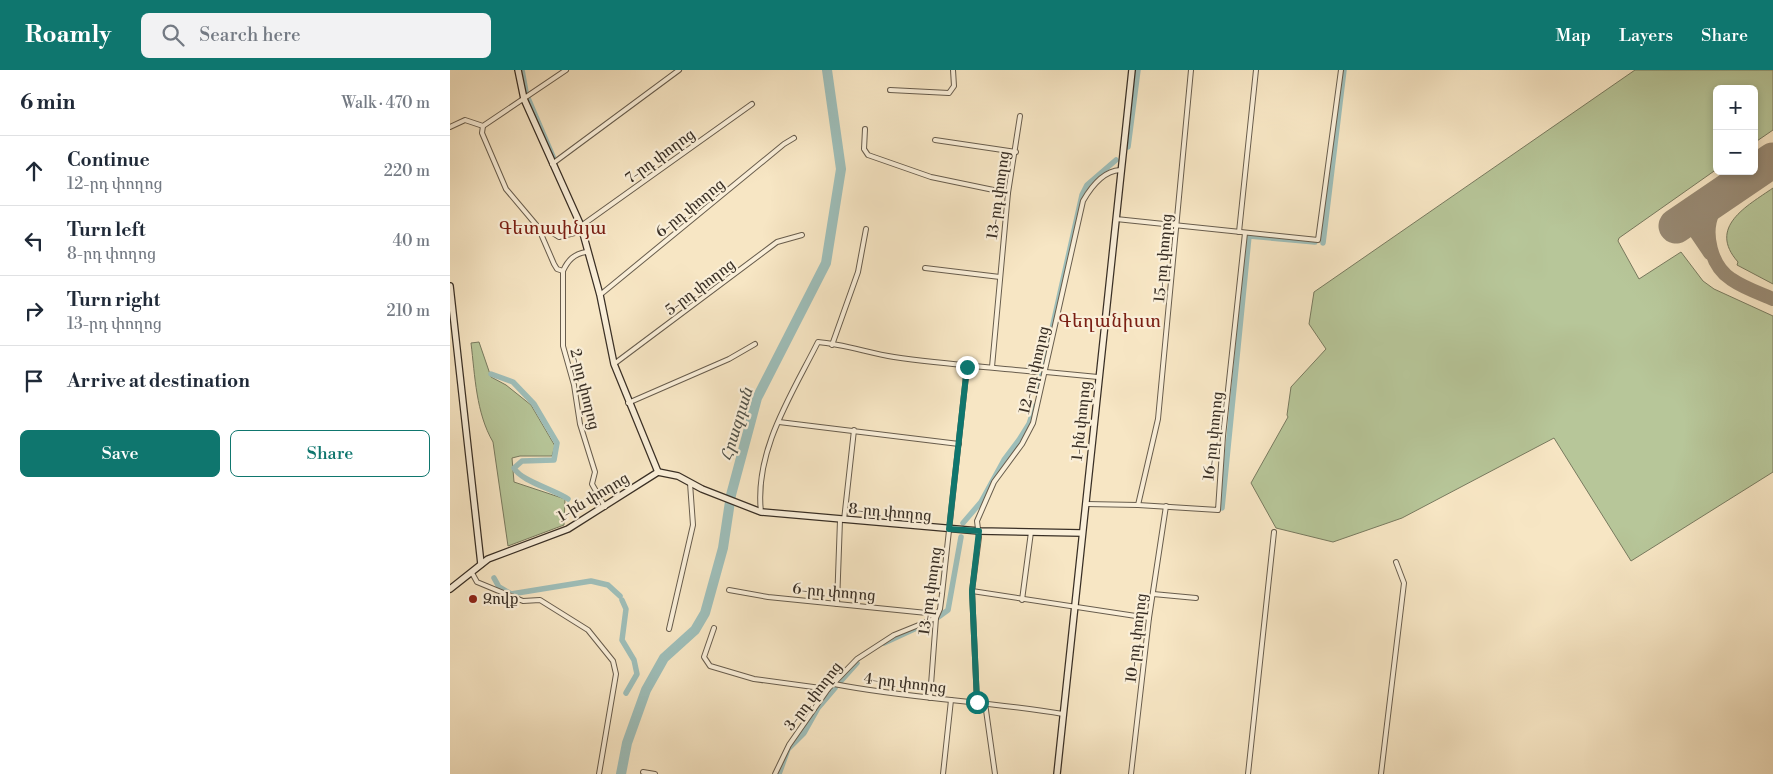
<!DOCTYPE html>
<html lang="en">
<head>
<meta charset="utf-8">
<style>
  :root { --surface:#fff; --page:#f2f2f3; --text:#1f2937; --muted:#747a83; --line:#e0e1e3; --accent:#0f766e }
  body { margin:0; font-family:"Libre Bodoni","Noto Serif Armenian",serif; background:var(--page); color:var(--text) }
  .controls { position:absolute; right:15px; top:15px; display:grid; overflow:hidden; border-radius:8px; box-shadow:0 2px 8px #0003 }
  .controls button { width:45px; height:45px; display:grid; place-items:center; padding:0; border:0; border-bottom:1px solid var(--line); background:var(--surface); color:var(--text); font:25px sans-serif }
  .stop { position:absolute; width:15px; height:15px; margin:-11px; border:4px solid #0f766e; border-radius:50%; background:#fff }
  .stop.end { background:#0f766e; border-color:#fff; box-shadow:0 1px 5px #0008 }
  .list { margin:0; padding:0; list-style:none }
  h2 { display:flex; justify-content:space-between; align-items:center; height:65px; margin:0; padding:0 20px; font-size:21px }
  h2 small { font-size:16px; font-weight:400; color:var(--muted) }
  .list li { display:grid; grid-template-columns:32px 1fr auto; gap:15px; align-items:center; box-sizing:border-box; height:70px; padding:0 20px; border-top:1px solid var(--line) }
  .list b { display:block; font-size:19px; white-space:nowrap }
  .list p { margin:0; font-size:16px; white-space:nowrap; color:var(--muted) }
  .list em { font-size:16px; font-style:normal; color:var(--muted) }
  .actions { display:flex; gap:10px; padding:15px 20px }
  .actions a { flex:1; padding:11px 0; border:1px solid var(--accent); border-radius:8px; text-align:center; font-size:18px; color:var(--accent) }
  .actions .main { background:var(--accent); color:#fff }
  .icon { flex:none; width:28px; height:28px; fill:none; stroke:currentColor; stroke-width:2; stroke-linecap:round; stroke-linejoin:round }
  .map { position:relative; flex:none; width:1323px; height:704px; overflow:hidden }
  header { display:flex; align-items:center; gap:30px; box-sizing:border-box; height:70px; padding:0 25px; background:var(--accent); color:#fff }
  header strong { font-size:24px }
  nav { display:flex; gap:28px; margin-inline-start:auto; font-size:18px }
  .search { width:350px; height:45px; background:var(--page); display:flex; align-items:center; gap:12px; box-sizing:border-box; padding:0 18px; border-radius:8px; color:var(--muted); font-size:19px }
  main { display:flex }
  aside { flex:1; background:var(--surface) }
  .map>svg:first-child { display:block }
  .green { fill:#b7c699; stroke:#787a5f }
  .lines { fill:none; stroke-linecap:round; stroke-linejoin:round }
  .canal { stroke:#9ebeb9; stroke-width:5.5 }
  .river { stroke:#9ebeb9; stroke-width:10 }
  .taxiway { stroke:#988a74; stroke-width:14 }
  .runway { stroke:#988a74; stroke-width:35 }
  .street-casing { stroke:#685d4d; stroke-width:6 }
  .secondary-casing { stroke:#392f25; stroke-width:8 }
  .street { stroke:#faefd9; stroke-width:4 }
  .secondary { stroke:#faefd9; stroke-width:5.5 }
  .route { stroke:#0f766e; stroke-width:6 }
  .poi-dot { fill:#8f2418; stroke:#faefd9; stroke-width:2 }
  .labels { text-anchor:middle; stroke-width:4.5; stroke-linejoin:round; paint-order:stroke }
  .street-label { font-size:15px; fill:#392f25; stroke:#faefd9 }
  .poi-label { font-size:15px; fill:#392f25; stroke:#faefd9; text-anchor:start }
  .water-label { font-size:16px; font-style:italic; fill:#52534a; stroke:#faefd9 }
  .quarter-label { font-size:18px; letter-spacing:1px; fill:#7a1f14; stroke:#faefd9 }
</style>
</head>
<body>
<header>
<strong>Roamly</strong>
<div class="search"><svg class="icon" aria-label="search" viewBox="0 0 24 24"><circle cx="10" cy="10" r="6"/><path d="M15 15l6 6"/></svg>Search here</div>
<nav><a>Map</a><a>Layers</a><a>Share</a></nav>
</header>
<main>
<aside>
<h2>6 min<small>Walk · 470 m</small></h2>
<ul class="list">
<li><svg class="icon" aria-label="ahead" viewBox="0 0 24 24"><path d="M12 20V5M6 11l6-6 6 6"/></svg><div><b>Continue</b><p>12-րդ փողոց</p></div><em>220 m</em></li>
<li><svg class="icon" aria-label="left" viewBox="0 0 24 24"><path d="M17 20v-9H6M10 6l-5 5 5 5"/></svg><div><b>Turn left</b><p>8-րդ փողոց</p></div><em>40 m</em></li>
<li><svg class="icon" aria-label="right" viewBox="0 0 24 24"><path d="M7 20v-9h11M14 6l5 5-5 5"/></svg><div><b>Turn right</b><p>13-րդ փողոց</p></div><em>210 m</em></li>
<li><svg class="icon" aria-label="arrive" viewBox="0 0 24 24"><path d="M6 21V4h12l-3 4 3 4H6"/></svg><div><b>Arrive at destination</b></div></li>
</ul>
<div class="actions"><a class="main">Save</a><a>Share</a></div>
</aside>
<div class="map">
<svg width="1323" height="704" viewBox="0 0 1323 704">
  <rect width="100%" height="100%" fill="#f7e6c4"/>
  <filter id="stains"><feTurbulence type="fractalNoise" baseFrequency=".004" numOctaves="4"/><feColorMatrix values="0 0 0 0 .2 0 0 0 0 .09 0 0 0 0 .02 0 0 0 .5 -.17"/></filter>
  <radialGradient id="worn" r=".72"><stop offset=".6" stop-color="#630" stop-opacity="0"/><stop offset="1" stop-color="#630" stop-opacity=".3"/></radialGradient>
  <g class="green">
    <polygon points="1185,0 1323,0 1323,60 1304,73 1304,19 1267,19 1267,99 1169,168 1168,171 1189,209 1231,182 1253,211 1264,219 1323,246 1323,402 1181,491 1104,368 952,448 883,472 826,458 801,413 838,347 837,345 841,317 876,279 859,254 864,222"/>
    <path d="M 1323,118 L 1323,214 L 1287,195 L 1288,192 C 1257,157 1297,136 1323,118 Z"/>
    <path d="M 29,272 L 41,307 L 56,315 L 81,335 L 105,376 L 102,386 L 70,386 L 62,388 L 64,412 L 115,429 L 114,455 L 58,476 L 43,372 C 26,343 25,306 21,273 Z"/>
  </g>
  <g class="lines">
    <g class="canal">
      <polyline points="72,0 76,22"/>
      <polyline points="78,28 104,89"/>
      <polyline points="678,77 688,0"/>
      <polyline points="873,173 894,0"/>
      <polyline points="593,299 632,125 637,115 666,90"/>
      <path d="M 41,304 L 63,312 L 84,334 L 107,373 L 104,390 L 72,391 L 64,398 C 71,411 103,419 118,429"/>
      <polyline points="589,320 592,304"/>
      <polyline points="772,438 799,166 865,172"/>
      <polyline points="513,453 531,432 554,390 569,370 579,354 585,336"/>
      <polyline points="44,508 49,517 61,524 141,511 158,515 170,526"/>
      <polyline points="172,530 176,539 172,570 184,590 187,604 176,623"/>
      <polyline points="487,548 498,540 511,467"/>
      <polyline points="434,573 473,555"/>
      <polyline points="390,612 407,593"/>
      <polyline points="329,704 338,679 354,663 368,638 385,618"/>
    </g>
    <polyline class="river" points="171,704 177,673 196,620 214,588 245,560 255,543 273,478 281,425 307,328 376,193 391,99 377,0"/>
    <g class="taxiway">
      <path d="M 1279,120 C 1273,127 1267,134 1263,142 C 1253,163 1261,196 1281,209 C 1294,218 1309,223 1323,229"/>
      <polyline points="1237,149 1260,183"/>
    </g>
    <polyline class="runway" points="1226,156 1323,90"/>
    <g class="street-casing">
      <g id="street">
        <polyline points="440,20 499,23 504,16 503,0"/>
        <polyline points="33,56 32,63 56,119 88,157 104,194 107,199 113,201"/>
        <polyline points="0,57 15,50 33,56 116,0"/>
        <polyline points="415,59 414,79 418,85 481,107 558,123"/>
        <polyline points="485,70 566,82"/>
        <polyline points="102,94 229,0"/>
        <polyline points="666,149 868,170 891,0"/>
        <polyline points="131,156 302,34"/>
        <polyline points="89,159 98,160 109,167 132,161"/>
        <polyline points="789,162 806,0"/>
        <path d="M 136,182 C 124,184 118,190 113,201 L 113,276 L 124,315 L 130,354 L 145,402 L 142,414 L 155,437"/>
        <polyline points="475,198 550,207"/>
        <polyline points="150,225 334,74 344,68"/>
        <polyline points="382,275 408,202 416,159"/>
        <polyline points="164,294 327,172 352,165"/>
        <polyline points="542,297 558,123 570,46"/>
        <polyline points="596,302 648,307"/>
        <polyline points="178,333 279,289 305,274"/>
        <polyline points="329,352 509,374"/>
        <polyline points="636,434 688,435 768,440 773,366 795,163"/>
        <polyline points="688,435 708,349 741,0"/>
        <path d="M 311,442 C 304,381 342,324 368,272 C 393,274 419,283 444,287 C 491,294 538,297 586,302"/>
        <polyline points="394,450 404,360"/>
        <polyline points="22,503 27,512 73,531 90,530 138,560 163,591 166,604 149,704"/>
        <polyline points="279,520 318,527 477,543 486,548"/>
        <polyline points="522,521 699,548"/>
        <polyline points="703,524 746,528"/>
        <polyline points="572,530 581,462"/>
        <polyline points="387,534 390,450"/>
        <polyline points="264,558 254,587 260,596 304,609 378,619"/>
        <polyline points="219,559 243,455 240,413"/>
        <path d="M 384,614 C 460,629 537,631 613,644"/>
        <polyline points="480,628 486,548 490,539 492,524 517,297"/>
        <path d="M 527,632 L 522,521 L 529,467 L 527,451 L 544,412 L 572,374 L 583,353 L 633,131 C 641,117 653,101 670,100"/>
        <polyline points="535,633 545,704"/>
        <polyline points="193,702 205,704"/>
        <polyline points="325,704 339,675 378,619 407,589 444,565 486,548"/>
        <polyline points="493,704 501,630"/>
        <polyline points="681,704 699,548 716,436"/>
        <polyline points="798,704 824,462"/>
        <polyline points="931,704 954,513 946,492"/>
      </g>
    </g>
    <g class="secondary-casing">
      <g id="secondary">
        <polyline points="68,0 74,29 131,156 150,225 164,294 208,402"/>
        <polyline points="0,216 31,494"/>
        <polyline points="0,519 38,489 118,459 208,402 228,406 252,419 311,442 529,461 632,463"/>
        <polyline points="607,704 682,0"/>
      </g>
    </g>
    <use href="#street" class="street"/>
    <use href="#secondary" class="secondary"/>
  </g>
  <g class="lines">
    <polyline class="route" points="517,297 499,459 529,461 522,521 527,632"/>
  </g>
  <circle class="poi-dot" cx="23" cy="529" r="5"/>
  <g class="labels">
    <g class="street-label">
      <text transform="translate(210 86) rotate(-36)" y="5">7-րդ փողոց</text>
      <text transform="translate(548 125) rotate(-82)" y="5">13-րդ փողոց</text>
      <text transform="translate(240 138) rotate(-39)" y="5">6-րդ փողոց</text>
      <text transform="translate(713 188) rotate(-85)" y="5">15-րդ փողոց</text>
      <text transform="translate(250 217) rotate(-37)" y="5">5-րդ փողոց</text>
      <text transform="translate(584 300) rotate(-77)" y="5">12-րդ փողոց</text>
      <text transform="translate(135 319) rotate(76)" y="5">2-րդ փողոց</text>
      <text transform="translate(631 351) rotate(-84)" y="5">1-ին փողոց</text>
      <text transform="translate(763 366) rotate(-84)" y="5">16-րդ փողոց</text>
      <text transform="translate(143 427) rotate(-31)" y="5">1-ին փողոց</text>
      <text transform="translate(440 442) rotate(5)" y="5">8-րդ փողոց</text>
      <text transform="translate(480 521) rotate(-82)" y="5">13-րդ փողոց</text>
      <text transform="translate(384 522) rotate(5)" y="5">6-րդ փողոց</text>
      <text transform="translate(686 568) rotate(-83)" y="5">10-րդ փողոց</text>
      <text transform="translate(455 613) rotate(7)" y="5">4-րդ փողոց</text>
      <text transform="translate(363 626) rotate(-52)" y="5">3-րդ փողոց</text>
    </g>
    <g class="poi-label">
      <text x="33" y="534">Զովք</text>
    </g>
    <g class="water-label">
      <text transform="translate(286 354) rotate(-73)" y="6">Հրազդան</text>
    </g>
    <g class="quarter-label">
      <text x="103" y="164">Գետափնյա</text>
      <text x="660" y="257">Գեղանիստ</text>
    </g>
  </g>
  <rect width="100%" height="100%" filter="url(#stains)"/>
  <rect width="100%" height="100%" fill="url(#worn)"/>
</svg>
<div class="controls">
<button>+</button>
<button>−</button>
</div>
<div class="stop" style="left:527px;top:632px"></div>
<div class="stop end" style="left:517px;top:297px"></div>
</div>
</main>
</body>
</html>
